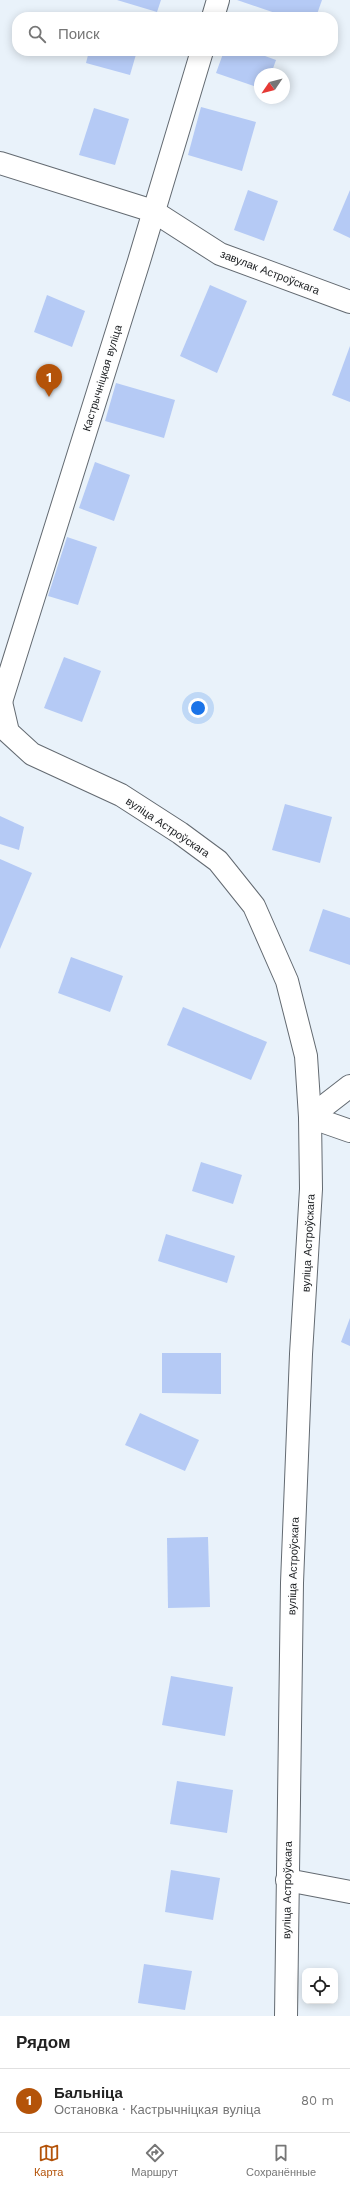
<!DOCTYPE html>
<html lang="ru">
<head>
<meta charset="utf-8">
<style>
  :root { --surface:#fff; --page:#f6f6f6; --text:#222; --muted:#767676; --line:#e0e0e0; --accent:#b45309 }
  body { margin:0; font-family:"Work Sans",sans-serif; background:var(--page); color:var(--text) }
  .controls { position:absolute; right:12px; bottom:12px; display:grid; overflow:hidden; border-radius:8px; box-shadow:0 2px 10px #0003 }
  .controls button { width:36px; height:36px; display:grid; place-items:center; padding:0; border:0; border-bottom:1px solid var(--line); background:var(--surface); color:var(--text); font:20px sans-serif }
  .compass { position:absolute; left:254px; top:68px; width:36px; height:36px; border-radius:50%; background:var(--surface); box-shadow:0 2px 10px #0003; rotate:235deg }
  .you { position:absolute; left:198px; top:708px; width:14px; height:14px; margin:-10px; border:3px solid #fff; border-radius:50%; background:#1a73e8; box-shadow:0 0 0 6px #1a73e833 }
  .badge { display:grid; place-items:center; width:26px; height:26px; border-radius:50%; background:var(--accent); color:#fff; font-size:13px; font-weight:700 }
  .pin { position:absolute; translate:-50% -33px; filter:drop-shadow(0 1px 2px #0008) }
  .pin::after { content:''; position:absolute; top:21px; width:14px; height:12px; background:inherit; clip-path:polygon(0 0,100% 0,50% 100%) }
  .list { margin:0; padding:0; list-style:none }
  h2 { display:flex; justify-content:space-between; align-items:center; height:52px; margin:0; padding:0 16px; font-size:17px }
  h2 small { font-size:13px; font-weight:400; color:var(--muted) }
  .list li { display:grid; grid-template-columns:26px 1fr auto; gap:12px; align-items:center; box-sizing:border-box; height:64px; padding:0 16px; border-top:1px solid var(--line) }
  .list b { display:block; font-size:15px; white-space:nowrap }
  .list p { margin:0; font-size:13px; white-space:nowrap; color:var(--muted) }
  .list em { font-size:13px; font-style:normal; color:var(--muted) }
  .icon { flex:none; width:22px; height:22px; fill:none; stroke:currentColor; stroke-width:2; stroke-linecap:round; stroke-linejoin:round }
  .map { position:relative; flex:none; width:350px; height:2016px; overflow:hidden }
  .search { position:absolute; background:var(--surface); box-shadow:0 2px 10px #0003; left:12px; right:12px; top:12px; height:44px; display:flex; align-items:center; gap:10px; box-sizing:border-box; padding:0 14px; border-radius:16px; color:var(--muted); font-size:15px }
  .sheet { height:116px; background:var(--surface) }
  nav { display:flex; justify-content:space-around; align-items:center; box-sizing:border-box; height:56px; border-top:1px solid var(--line); background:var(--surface); font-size:11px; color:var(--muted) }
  nav a { display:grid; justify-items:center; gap:2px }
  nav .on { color:var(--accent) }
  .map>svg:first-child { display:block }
  .building { fill:#b5caf5 }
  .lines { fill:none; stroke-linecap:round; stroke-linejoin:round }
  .minor-casing { stroke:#636a71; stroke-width:24 }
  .minor { stroke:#fff; stroke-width:22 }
  .labels { text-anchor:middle; stroke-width:3.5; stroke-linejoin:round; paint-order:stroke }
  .street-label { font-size:11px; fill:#191c1f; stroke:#fefefe }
</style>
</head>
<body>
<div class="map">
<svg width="350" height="2016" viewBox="0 0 350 2016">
  <rect width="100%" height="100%" fill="#e9f2fa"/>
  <g class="building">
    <polygon points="117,0 161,0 157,12"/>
    <polygon points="237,0 322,0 316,17 287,17"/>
    <polygon points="89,51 137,51 130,75 86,63"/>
    <polygon points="224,51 251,51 276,60 271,74 260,74 260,88 216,73"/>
    <polygon points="201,107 256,122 242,171 188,155"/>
    <polygon points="94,108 129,119 115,165 79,155"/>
    <polygon points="248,190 278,201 264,241 234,230"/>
    <polygon points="350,190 350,238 333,230"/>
    <polygon points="210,285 247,301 217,373 180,356"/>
    <polygon points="47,295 85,311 72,347 34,332"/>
    <polygon points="350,346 350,402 332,395"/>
    <polygon points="116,383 175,400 164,438 105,421"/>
    <polygon points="95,462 130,475 114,521 79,508"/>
    <polygon points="67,537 97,547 78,605 48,596"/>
    <polygon points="64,657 101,671 82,722 44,708"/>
    <polygon points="285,804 332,817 320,863 272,850"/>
    <polygon points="0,816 24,827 19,850 0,844"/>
    <polygon points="0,859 32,873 0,949"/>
    <polygon points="323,909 350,918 350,965 309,951"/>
    <polygon points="71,957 123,976 110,1012 58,993"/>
    <polygon points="183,1007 267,1042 251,1080 167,1045"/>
    <polygon points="201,1162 242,1175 233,1204 192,1191"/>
    <polygon points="166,1234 235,1256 227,1283 158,1261"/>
    <polygon points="350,1318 350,1346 341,1342"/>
    <polygon points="162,1353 221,1353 221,1394 162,1393"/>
    <polygon points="140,1413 199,1440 185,1471 125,1445"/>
    <polygon points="208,1537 210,1607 168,1608 167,1538"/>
    <polygon points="171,1676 233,1687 225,1736 162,1725"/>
    <polygon points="177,1781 233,1790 227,1833 170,1824"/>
    <polygon points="171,1870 220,1878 213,1920 165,1912"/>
    <polygon points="144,1964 192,1971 185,2010 138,2003"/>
  </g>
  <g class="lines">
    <g class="minor-casing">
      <g id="minor">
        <polyline points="213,17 218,0"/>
        <polyline points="0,163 153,211 220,254 350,302"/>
        <polyline points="1,702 8,732 32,754 121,795 180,833 218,861 254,906 287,981 306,1056 310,1117 311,1189 301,1354 292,1583 286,2016"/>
        <polyline points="0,705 139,261 202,51"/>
        <polyline points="310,1117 350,1086"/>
        <polyline points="310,1117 350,1131"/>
        <polyline points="287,1880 350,1892"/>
      </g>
    </g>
    <use href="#minor" class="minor"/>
  </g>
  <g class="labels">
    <g class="street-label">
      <text transform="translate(270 272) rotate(21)" y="4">завулак Астроўскага</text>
      <text transform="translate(102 378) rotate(-73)" y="4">Кастрычніцкая вуліца</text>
      <text transform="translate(168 827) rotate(34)" y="4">вуліца Астроўскага</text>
      <text transform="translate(308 1243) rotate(-87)" y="4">вуліца Астроўскага</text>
      <text transform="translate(293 1566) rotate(-88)" y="4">вуліца Астроўскага</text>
      <text transform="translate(287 1890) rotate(-89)" y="4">вуліца Астроўскага</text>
    </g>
  </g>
</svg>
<div class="controls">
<button><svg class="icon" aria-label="locate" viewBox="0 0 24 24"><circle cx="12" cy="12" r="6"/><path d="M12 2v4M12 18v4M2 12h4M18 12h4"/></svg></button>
</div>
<svg class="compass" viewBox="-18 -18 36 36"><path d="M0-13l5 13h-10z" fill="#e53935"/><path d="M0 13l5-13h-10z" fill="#767676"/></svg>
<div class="you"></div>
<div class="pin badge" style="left:49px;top:397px">1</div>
<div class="search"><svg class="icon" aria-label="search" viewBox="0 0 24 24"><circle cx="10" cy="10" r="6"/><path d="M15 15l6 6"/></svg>Поиск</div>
</div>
<section class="sheet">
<h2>Рядом<small></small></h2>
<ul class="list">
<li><span class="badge">1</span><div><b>Бальніца</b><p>Остановка · Кастрычніцкая вуліца</p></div><em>80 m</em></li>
</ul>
</section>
<nav>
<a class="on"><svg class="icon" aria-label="map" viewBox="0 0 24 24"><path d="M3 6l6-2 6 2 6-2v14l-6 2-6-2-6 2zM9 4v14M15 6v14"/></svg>Карта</a>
<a><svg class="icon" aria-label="directions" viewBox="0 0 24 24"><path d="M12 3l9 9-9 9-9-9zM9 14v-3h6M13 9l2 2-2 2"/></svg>Маршрут</a>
<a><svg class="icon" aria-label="saved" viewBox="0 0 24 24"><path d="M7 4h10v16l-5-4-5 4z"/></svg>Сохранённые</a>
</nav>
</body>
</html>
